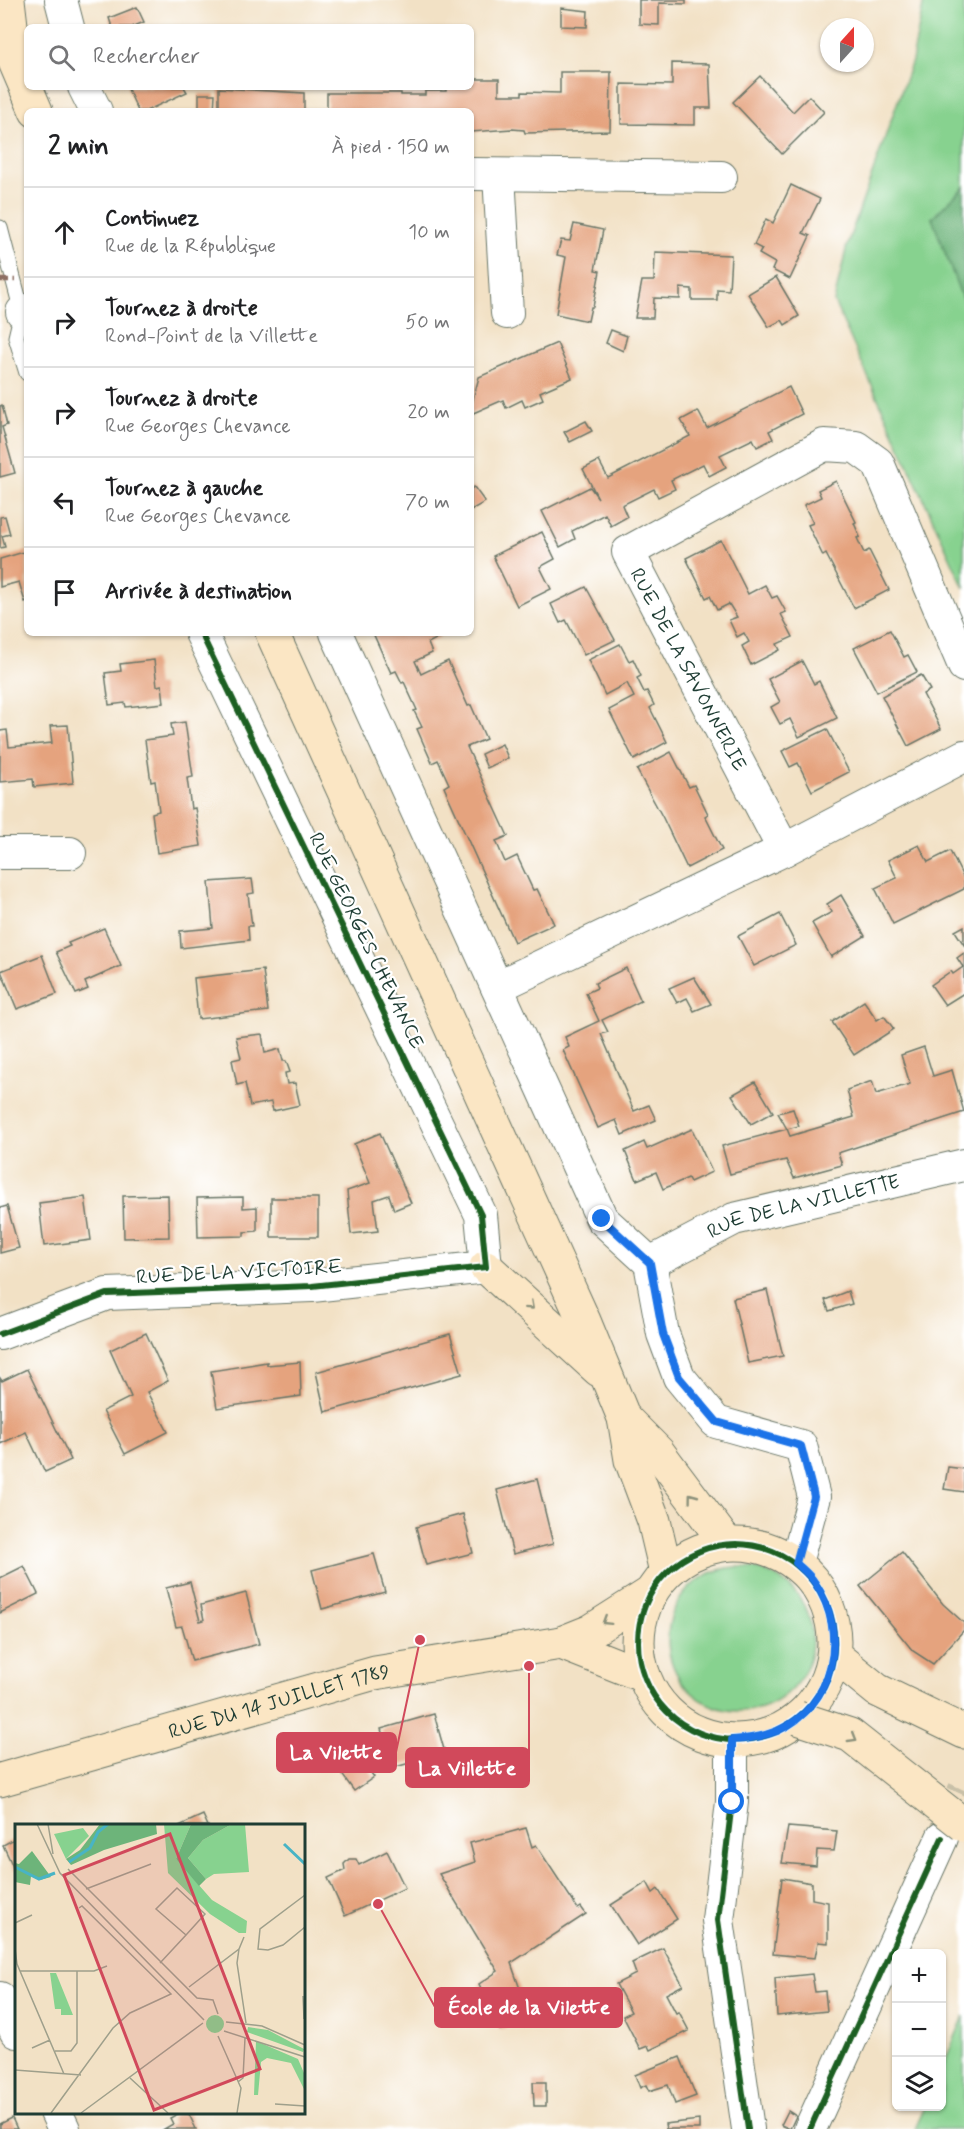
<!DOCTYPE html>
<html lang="fr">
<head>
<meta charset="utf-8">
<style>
  :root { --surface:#fff; --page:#f6f6f6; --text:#202124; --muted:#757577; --line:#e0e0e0 }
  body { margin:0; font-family:Mynerve,sans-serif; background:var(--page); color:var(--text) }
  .controls { position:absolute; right:18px; bottom:18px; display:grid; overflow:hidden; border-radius:9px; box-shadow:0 2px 4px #0004 }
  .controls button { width:54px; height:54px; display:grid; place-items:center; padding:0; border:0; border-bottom:2px solid var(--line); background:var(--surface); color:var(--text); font:30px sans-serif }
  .compass { position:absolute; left:820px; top:18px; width:54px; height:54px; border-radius:50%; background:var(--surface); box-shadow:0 2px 4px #0004; rotate:21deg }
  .stop { position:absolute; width:18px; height:18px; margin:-14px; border:4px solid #1a73e8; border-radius:50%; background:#fff }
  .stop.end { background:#1a73e8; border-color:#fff; box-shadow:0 2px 6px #0008 }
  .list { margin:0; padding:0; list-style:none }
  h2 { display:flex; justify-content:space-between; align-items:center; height:78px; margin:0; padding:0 24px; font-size:26px }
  h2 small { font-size:20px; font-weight:400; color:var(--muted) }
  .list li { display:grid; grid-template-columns:39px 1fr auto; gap:18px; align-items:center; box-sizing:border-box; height:90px; padding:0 24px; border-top:2px solid var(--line) }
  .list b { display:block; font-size:22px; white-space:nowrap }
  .list p { margin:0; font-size:20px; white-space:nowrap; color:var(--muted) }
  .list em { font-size:20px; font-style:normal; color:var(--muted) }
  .icon { flex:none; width:33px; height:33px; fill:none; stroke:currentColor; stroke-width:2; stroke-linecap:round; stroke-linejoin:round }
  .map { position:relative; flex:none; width:964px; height:2129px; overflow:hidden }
  .search { position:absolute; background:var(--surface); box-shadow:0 2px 4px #0004; left:24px; top:24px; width:450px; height:66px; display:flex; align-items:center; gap:15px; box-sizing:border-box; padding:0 21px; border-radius:9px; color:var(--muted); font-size:22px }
  .panel { position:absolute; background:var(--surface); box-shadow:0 2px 4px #0004; left:24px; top:108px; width:450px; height:528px; border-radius:9px }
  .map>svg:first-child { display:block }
  .green { fill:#87d28f; stroke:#538862; stroke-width:1.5 }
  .forest { fill:#6db47a; stroke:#467857; stroke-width:1.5 }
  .building { fill:#e5a37e }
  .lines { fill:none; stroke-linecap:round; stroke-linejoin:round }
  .street-tunnel { stroke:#c8c0a8; stroke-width:32; stroke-dasharray:32 16; stroke-linecap:butt }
  .lane-casing { stroke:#697667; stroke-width:17 }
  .street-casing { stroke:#697667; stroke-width:34 }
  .secondary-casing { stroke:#697667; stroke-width:35 }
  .lane { stroke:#fff; stroke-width:15 }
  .street { stroke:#fff; stroke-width:32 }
  .secondary { stroke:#fbe6c4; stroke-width:33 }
  .secondary-bridge-casing { stroke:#697667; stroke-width:35; stroke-linecap:butt }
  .secondary-bridge { stroke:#fbe6c4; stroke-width:33 }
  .quiet { stroke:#8d6e63; stroke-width:4.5; stroke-dasharray:9 4.5; stroke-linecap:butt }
  .cycleway-casing { stroke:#fff; stroke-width:10 }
  .cycleway { stroke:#1b5e20; stroke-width:6 }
  .oneway { stroke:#8d927c }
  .route { stroke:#1a73e8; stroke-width:8 }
  .labels { text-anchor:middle; stroke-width:4.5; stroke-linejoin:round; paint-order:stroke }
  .street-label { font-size:20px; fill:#1f3d34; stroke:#fff }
  .inset-river { fill:none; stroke:#48b4c5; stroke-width:3 }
  .inset-road { fill:none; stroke:#9e9f8b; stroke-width:1.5 }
  .view { fill:#d1495b; fill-opacity:0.15; stroke:#d1495b; stroke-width:3 }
  .inset-edge { fill:none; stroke:#1f3d34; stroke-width:3 }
  .leader { fill:none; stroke:#d1495b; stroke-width:2 }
  .callout-dot { fill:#d1495b; stroke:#fff; stroke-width:2 }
  .callout { fill:#d1495b; stroke:#d1495b; stroke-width:2 }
  .callout-label { font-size:21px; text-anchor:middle; font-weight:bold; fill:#fff }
</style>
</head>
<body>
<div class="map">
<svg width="964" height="2129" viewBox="0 0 964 2129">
  <rect width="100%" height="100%" fill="#fff"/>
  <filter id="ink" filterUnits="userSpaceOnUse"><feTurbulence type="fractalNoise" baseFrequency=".0167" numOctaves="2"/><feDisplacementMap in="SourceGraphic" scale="12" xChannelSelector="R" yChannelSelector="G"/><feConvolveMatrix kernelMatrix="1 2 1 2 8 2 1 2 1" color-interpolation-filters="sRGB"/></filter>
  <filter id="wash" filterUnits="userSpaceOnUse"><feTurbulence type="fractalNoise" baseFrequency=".008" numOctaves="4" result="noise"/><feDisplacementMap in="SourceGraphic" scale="24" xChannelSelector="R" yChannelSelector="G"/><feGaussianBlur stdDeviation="1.35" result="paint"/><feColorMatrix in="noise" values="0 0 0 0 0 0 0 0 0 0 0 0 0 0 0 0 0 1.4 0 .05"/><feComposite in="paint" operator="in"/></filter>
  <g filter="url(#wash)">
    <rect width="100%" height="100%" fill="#f2e1c5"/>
    <g class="green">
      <polygon points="924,0 964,0 964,187 932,218 964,303 964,588 834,302 847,245 912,61"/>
      <circle cx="740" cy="1639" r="72"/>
      <polygon points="964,2016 964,2129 915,2129 925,2107 942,2106 942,2068"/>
    </g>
    <polygon class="forest" points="964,187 964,303 932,218"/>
    <g id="blocks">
      <g class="building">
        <polygon points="639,0 686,0 686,4 659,3 659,25 639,24"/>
        <polygon points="137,7 144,22 132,27 112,27 109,18"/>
        <polygon points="561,8 588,11 587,27 561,26"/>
        <polygon points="672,63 709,64 711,108 695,108 695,125 621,124 621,84 672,85"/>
        <polygon points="560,72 611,72 610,131 525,133 524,130 512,129 471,132 471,111 327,111 327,93 401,93 401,95 425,95 425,91 446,91 446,87 471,87 471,79 499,79 499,95 522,95 522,92 560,93"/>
        <polygon points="760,76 793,112 809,96 824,112 782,154 733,102"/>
        <polygon points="127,87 184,87 187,92 146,111 138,111"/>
        <polygon points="219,88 304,93 304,111 219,111"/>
        <polygon points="199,94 215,94 214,111 199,111"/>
        <polygon points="791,185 820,199 803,233 810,236 790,279 772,270 775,263 759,254 762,249 754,245 766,219 773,223"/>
        <polygon points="574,224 603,230 595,270 600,271 593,307 591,307 588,321 556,314 566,257 557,255 561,240 570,241"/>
        <polygon points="655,252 731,255 729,290 717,289 717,300 692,300 692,289 680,288 680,299 654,298 653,318 635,318 642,281 654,281"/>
        <polygon points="776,277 799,316 785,325 782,320 769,327 748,294"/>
        <polygon points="611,330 627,336 623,351 606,343"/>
        <polygon points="557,343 572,378 540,392 543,399 525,407 522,400 506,408 503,400 471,414 471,407 479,377"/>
        <polygon points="789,387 802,414 769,431 773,439 757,447 753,439 720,455 726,467 709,476 703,464 671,480 675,489 658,497 654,489 622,505 627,517 611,526 605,514 572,531 575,539 560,547 542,511 590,487 598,498 583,469 599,461 608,478 690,436 681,420 698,411 707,428"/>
        <polygon points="2,405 7,425 2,427 15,473 0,477 0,406"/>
        <polygon points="586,421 592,431 570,442 564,432"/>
        <polygon points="836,481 856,522 854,523 860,537 857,538 864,553 869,550 889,590 854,608 826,554 823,556 808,525 813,523 804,505 821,497 818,490"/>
        <polygon points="474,487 485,502 471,510 471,489"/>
        <polygon points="5,516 10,534 2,536 5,547 0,548 0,517"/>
        <polygon points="542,532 555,559 540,567 551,589 517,606 493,556"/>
        <polygon points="721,540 748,594 765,585 772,598 777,596 786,612 781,614 793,637 777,644 780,650 751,665 742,646 749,642 744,633 737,637 729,620 737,617 729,604 717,610 710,596 706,598 686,558"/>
        <polygon points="27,551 27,601 25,602 19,582 0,587 0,559"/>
        <polygon points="586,587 615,640 584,655 566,620 560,623 551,604"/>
        <polygon points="890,630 904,657 908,655 917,672 877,692 854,648"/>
        <polygon points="373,633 438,633 440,637 428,643 432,653 415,661 421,674 448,661 468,706 471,705 486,739 467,747 508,836 496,841 505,862 517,856 533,890 537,889 554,924 514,942 444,787 449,784 438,760 432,763 417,729 422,727 414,711 417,710 404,682 402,683 396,671 391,673"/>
        <polygon points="620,644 629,661 633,659 641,676 637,678 644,692 647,691 654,705 650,708 667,742 634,760 609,710 634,697 627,683 605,695 588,660"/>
        <polygon points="154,660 157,686 162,685 164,703 126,707 125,703 109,705 105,673 121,671 120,664"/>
        <polygon points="802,661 814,684 819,681 837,718 799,737 790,719 780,724 771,707 780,702 768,679"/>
        <polygon points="921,675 930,690 923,694 941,729 908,746 882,696"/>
        <polygon points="185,722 193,777 187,778 189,793 191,809 195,808 201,846 157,853 152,813 159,811 155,781 151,782 145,740 173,736 171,724"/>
        <polygon points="68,725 73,783 34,787 33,779 0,782 0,731 7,730 9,747 52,743 50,726"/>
        <polygon points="827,729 849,772 812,791 798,763 790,767 782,751"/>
        <polygon points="502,744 508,758 487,768 481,754"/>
        <polygon points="671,752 689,787 694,785 708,814 705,816 722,850 687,868 663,818 637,770"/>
        <polygon points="919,845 928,862 950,851 964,879 964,889 893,924 875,888 897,878 888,860"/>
        <polygon points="252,879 254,893 248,894 252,926 248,926 249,940 181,948 180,931 213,928 209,882"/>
        <polygon points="841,895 865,936 831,957 812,923 832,912 827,904"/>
        <polygon points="780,914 796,945 754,966 738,936"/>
        <polygon points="964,926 964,945 955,931"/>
        <polygon points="104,928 121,966 85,982 88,989 76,994 56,952 70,946 68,943"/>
        <polygon points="964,953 964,993 945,1005 931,985 951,971 953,974 963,967 957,958"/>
        <polygon points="42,955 57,994 17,1009 1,971"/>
        <polygon points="626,968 641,1001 602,1020 608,1032 601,1034 634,1111 649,1105 656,1120 622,1135 616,1120 598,1128 563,1050 569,1047 565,1037 599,1021 586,993 597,988 595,983"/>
        <polygon points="263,970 268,1011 198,1019 194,978"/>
        <polygon points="694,977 711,1004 694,1011 687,998 677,1003 669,988"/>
        <polygon points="864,1001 877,1020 884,1016 894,1029 854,1055 832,1022"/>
        <polygon points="262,1034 265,1053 280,1049 283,1061 286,1061 290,1072 285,1073 287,1084 295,1083 300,1105 273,1111 271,1102 250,1106 245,1083 237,1085 232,1060 241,1058 236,1037"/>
        <polygon points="924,1047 933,1076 952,1070 964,1112 838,1153 842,1165 794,1178 786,1160 730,1174 722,1146 787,1129 790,1136 854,1117 847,1090 872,1081 876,1094 910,1084 901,1055"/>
        <polygon points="755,1082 773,1112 751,1124 732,1095"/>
        <polygon points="793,1109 799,1126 787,1129 778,1113"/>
        <polygon points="692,1129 712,1172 690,1182 688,1178 663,1189 656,1172 637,1180 625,1151 644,1142 647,1149"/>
        <polygon points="380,1133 411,1203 394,1210 389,1195 374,1200 378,1231 351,1234 347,1191 370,1183 354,1144"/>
        <polygon points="168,1195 169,1237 124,1238 123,1196"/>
        <polygon points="85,1197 91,1240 44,1246 39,1203"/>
        <polygon points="243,1197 243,1208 257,1207 257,1231 244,1232 244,1236 198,1237 197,1198"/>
        <rect x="271" y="1198" width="47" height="39"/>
        <polygon points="7,1206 19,1248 0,1253 0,1208"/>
        <polygon points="767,1290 783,1356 748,1363 733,1298"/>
        <polygon points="848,1291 852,1304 829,1311 825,1300"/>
        <polygon points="146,1333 168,1381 147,1392 168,1432 125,1454 103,1411 131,1397 110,1350"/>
        <polygon points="450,1334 462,1374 325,1412 316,1372"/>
        <polygon points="267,1362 267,1365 300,1362 301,1396 217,1408 211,1371"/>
        <polygon points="27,1369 71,1460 45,1472 26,1432 0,1444 0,1378 2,1381"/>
        <polygon points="948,1467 964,1469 964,1492 944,1489"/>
        <polygon points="537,1479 553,1544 513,1554 497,1490"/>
        <polygon points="463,1514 473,1553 426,1565 416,1527"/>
        <polygon points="902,1552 943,1604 964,1623 964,1630 933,1664 913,1651 860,1586"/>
        <polygon points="374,1554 385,1592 322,1609 312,1570"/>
        <polygon points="24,1566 38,1594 0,1613 0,1578"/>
        <polygon points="190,1582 200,1621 204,1620 201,1605 246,1593 259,1644 192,1661 182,1626 176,1627 166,1588"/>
        <polygon points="434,1714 445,1753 392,1768 381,1729"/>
        <polygon points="356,1752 374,1777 354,1791 336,1766"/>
        <polygon points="203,1815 208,1826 179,1826"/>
        <polygon points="788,1827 837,1831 834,1851 817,1850 816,1866 782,1863"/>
        <polygon points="526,1828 532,1847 536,1845 578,1909 581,1907 586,1914 511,1963 529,2015 500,2030 479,1984 498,1971 439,1874 475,1862 470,1843"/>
        <polygon points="16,1838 16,1873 3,1845"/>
        <polygon points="387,1851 405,1888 345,1916 328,1878 345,1870 344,1864 349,1859 356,1859 359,1865"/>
        <polygon points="782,1878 812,1883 812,1899 828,1902 828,1943 818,1942 815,1958 773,1954"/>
        <polygon points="647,1882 653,1893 658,1889 677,1919 637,1945 611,1905"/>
        <polygon points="663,1948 683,1985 666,1994 676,2013 679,2012 689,2031 650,2050 648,2046 640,2049 623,2016 631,2012 616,1984 636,1974 632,1963"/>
        <polygon points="812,1974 815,1992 825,1991 827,2011 777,2016 775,1978"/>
        <polygon points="680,2057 696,2096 675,2104 668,2085 649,2091 646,2085 640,2088 635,2075"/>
        <polygon points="533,2082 546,2082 546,2106 534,2106"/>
        <polygon points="788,2111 796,2116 790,2129 781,2125"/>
        <polygon points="181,2112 188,2112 196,2129 164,2129 173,2124 170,2118"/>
        <polygon points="12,2118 17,2129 0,2129 0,2124"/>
        <polygon points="699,2120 699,2129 666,2129 665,2124"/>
      </g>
    </g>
  </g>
  <g filter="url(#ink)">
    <use href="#blocks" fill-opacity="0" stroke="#697667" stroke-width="1.5"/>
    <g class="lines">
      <polyline class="street-tunnel" points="942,1838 964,1790"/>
      <g class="lane-casing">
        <polyline id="lane" points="0,228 22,312 16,337 27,373"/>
      </g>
      <g class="street-casing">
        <g id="street">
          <polyline points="61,0 68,27"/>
          <polyline points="84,87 96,111"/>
          <polyline points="471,174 721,177"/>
          <polyline points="499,175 507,313"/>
          <polyline points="22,312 27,311"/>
          <polyline points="336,633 602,1219 650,1263 663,1334 679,1377 716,1422 801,1446 814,1497 796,1563"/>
          <polyline points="784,850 628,552 824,445 856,447 878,463 964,666"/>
          <polyline points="0,853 70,853"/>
          <polyline points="497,987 784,850 964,756"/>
          <path id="s1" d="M 650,1263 L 734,1219 L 964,1165"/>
          <polyline points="0,1334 107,1294 312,1286 486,1267 481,1215 201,633"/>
          <polyline points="732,1740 732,1802 718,1920 748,2129"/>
          <polyline points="0,1998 16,2032"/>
          <polyline points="56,2112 64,2129"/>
          <polyline points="810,2129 942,1838"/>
        </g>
      </g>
      <g class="secondary-casing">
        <g id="secondary">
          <polyline points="8,0 14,51"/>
          <polyline points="0,27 36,111"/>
          <polyline points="272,633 584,1321 624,1418 631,1460 654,1521 666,1572"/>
          <polyline points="486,1267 599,1370"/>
          <polyline points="624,1418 658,1452 727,1544"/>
          <circle cx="736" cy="1642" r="98"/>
          <polyline points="561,1643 644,1676"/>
          <polyline points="834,1655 877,1690 964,1732"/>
          <path id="s2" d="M 0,1780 L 375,1673 L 561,1643 L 591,1631 L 649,1594"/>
        </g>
      </g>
      <use href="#lane" class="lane"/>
      <use href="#street" class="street"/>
      <use href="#secondary" class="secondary"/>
      <g class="secondary-bridge-casing">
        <polyline id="secondary-bridge" points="798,1718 850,1735 964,1825"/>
      </g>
      <use href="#secondary-bridge" class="secondary-bridge"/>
      <polyline class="quiet" points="0,280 15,280"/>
      <g class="cycleway-casing">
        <g id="cycleway">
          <polyline points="0,1334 107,1294 312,1286 486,1267 481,1215 201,633"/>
          <circle cx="736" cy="1642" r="98"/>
          <polyline points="732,1740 732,1802 718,1920 748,2129"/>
          <polyline points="810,2129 942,1838"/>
        </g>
      </g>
      <use href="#cycleway" class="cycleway"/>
    </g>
    <defs><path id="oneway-chevron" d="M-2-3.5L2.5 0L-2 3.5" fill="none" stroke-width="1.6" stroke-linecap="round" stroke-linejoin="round" transform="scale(1.5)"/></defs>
    <g class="oneway">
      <use href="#oneway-chevron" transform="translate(530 1306) rotate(42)"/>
      <use href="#oneway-chevron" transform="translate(692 1497) rotate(-127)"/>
      <use href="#oneway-chevron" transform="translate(606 1621) rotate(148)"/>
      <use href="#oneway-chevron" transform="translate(853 1738) rotate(31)"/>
    </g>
  </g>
  <g class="lines" filter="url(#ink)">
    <path class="route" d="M 602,1219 L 650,1263 L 663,1334 L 679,1377 L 717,1422 L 801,1446 L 813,1492 L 814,1497 L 796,1563 C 802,1569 810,1575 815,1583 C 849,1632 835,1706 777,1731 C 762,1737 748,1739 732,1740 L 732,1802"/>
  </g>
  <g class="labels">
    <g class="street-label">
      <text transform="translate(689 669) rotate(62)" y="7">RUE DE LA SAVONNERIE</text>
      <text transform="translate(367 940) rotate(64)" y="7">RUE GEORGES CHEVANCE</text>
      <text dy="7" stroke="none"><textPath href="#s1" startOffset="165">RUE DE LA VILLETTE</textPath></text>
      <text transform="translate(239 1271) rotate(-3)" y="7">RUE DE LA VICTOIRE</text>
      <text dy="7" stroke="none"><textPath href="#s2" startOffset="290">RUE DU 14 JUILLET 1789</textPath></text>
    </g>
  </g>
  <g transform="translate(15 1824)">
    <rect width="290" height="290" fill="#f2e1c5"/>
    <path d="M 149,0 L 176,0 L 161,35 L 197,76 L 232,97 L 231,109 L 224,109 L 195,90 L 153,49 ZM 217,0 L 230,0 L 234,48 L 199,50 L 191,55 L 173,34 L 188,16 ZM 68,4 L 74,12 L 51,35 L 39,10 ZM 35,149 L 41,149 L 58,191 L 46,191 L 46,185 L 40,185 ZM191 200a9 9 0 1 1 18 0a9 9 0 1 1-18 0ZM 233,203 L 253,206 L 289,225 L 288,228 L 232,208 ZM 241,217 L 283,235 L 289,249 L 289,265 L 276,239 L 252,234 L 246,238 L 243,271 L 239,271 Z" fill="#87d28f"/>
    <path d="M 85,0 L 141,0 L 142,10 L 89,26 L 56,41 L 51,35 L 65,26 ZM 176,0 L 217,0 L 188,16 L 173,34 L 191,55 L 184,62 L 161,35 ZM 17,27 L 36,53 L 25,56 L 16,52 L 15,61 L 0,58 L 0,39 L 4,40 Z" fill="#6db47a"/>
    <path class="inset-river" d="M 269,20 L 290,40M 54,38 L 75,24 L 83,8 L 93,0M 0,43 L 24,55 L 40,49"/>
    <path class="inset-road" d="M 22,0 L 45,49 L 189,196M 33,0 L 38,30M 53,45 L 182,174 L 198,176 L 203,190M 71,65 L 136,40M 290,71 L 245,105 L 243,125 L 253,126 L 268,121 L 290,103M 0,99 L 17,91M 0,125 L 2,140 L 49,250M 224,125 L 222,139 L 231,199M 145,139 L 171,111 L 141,85 L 162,64 L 190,90 L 171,111M 5,147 L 79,147 L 92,142M 174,163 L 224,125 L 229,113M 288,172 L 289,195M 211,198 L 247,202 L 290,221M 209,207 L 290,233M 203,212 L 226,264 L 222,289M 17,224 L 35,216M 40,227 L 56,227 L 62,219 L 62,147M 0,246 L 66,251M 115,254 L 153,289M 223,258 L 228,254 L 230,214M 260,280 L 290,282M 36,289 L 98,204 L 115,189 L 156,170 L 67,82 L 64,84M 66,289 L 188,199"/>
    <path class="view" d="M 155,10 L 245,245 L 139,286 L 49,51 Z"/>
    <rect width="290" height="290" class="inset-edge"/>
  </g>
  <path class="leader" d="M420 1640L396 1752M529 1666L529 1768M378 1904L435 2007"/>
  <g class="callout-dot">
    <circle cx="420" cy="1640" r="6"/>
    <circle cx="529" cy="1666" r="6"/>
    <circle cx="378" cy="1904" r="6"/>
  </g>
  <g class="callout">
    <rect x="277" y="1733" width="119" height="39" rx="6"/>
    <rect x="406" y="1748" width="123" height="39" rx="6"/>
    <rect x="435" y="1988" width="187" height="39" rx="6"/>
  </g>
  <g class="callout-label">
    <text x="336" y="1759">La Vilette</text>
    <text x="467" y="1775">La Villette</text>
    <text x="529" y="2014">École de la Vilette</text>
  </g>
</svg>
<div class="controls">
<button>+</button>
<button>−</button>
<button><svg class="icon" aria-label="layers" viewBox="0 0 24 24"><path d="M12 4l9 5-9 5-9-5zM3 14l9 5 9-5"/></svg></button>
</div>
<svg class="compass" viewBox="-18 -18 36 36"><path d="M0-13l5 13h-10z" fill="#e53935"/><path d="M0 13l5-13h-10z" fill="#757577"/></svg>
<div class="stop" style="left:732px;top:1802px"></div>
<div class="stop end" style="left:602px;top:1219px"></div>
<div class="search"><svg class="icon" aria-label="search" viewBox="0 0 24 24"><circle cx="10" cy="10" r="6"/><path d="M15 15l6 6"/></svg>Rechercher</div>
<section class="panel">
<h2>2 min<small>À pied · 150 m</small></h2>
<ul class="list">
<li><svg class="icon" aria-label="ahead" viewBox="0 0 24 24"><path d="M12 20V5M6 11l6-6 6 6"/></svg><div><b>Continuez</b><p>Rue de la République</p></div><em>10 m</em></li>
<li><svg class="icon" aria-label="right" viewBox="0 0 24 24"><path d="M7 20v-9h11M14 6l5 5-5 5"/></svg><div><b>Tournez à droite</b><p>Rond-Point de la Villette</p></div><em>50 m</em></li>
<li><svg class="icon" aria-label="right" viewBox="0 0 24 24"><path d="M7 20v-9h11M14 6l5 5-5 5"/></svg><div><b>Tournez à droite</b><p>Rue Georges Chevance</p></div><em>20 m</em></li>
<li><svg class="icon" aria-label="left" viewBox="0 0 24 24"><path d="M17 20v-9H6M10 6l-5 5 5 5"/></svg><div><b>Tournez à gauche</b><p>Rue Georges Chevance</p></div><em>70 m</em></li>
<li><svg class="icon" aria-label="arrive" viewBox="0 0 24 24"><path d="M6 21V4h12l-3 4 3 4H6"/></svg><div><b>Arrivée à destination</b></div></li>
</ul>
</section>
</div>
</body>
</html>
